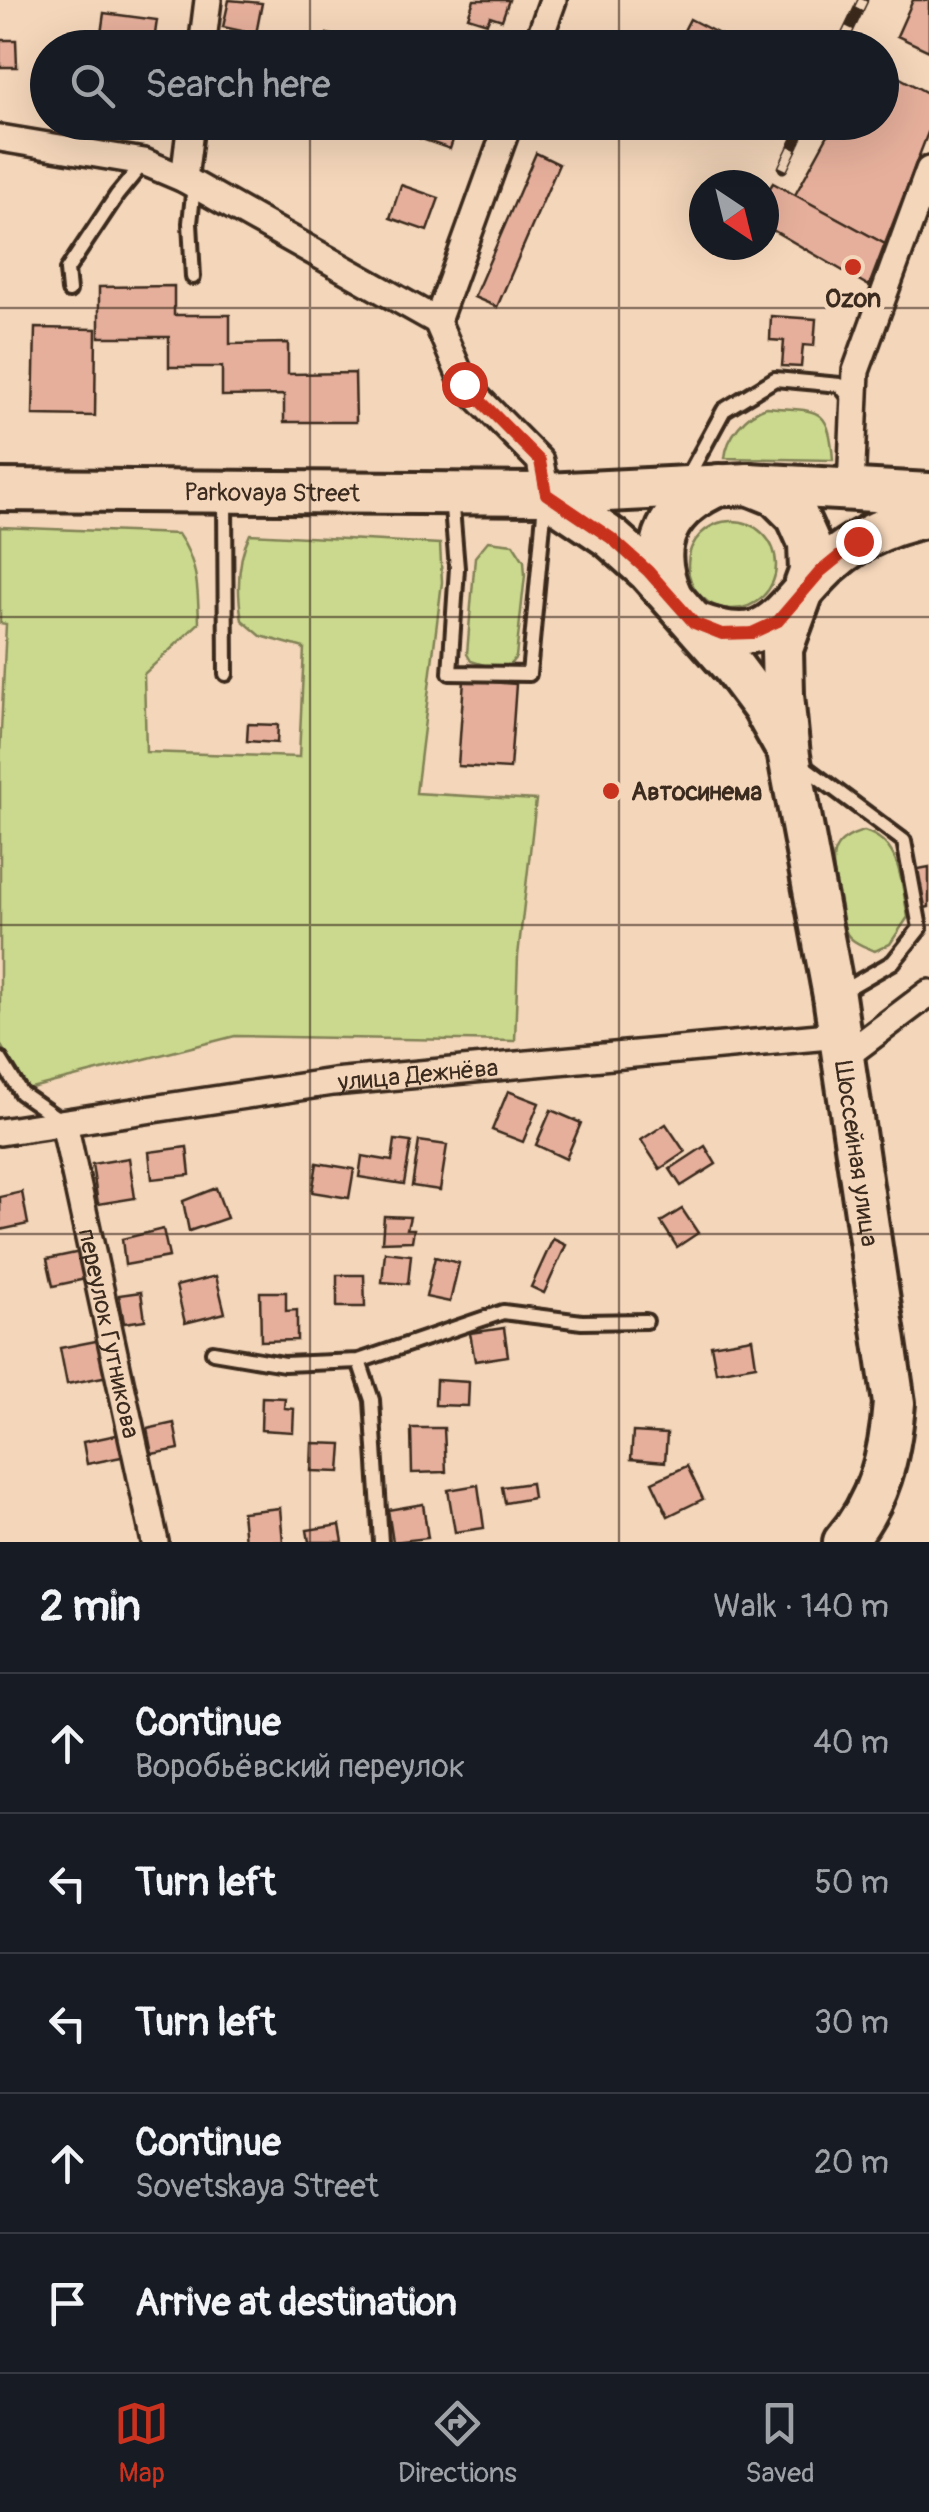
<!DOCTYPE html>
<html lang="en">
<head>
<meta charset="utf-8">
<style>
  :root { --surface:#171b24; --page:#242831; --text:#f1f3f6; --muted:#9ea1a6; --line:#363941; --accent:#c8321e }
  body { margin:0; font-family:Pangolin,sans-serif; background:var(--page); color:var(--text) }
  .compass { position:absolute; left:689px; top:170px; width:90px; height:90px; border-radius:50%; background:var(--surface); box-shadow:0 10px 40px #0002; rotate:145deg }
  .stop { position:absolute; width:30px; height:30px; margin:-22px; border:8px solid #c8321e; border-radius:50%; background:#fff }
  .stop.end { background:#c8321e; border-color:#fff; box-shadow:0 2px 10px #0008 }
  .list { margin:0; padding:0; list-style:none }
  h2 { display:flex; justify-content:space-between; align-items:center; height:130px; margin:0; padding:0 40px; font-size:42px }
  h2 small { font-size:32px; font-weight:400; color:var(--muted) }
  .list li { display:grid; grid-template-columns:65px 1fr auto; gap:30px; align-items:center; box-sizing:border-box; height:140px; padding:0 40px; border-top:2px solid var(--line) }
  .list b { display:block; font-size:38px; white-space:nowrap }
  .list p { margin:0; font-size:32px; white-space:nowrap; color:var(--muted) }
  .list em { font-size:32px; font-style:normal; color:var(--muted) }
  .icon { flex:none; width:55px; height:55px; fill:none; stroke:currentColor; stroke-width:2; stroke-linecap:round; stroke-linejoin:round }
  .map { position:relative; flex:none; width:929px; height:1542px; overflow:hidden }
  .search { position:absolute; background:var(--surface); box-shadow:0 10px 40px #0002; left:30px; right:30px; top:30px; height:110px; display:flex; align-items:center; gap:25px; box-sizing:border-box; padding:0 35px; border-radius:55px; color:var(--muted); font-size:38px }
  .sheet { height:830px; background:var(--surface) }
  nav { display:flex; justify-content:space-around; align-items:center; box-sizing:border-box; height:140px; border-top:2px solid var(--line); background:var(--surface); font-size:28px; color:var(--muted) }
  nav a { display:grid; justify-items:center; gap:5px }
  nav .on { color:var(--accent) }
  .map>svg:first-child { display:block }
  .green { fill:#cad98d; stroke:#828256; stroke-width:2.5 }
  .building { fill:#e5af9b; stroke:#3b2a1e; stroke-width:2.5 }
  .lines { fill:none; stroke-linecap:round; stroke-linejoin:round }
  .service-casing { stroke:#3b2a1e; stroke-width:20 }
  .minor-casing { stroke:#3b2a1e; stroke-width:32 }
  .primary-casing { stroke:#3b2a1e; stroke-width:48 }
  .service { stroke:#f4d6ba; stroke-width:12 }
  .minor { stroke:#f4d6ba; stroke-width:25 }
  .primary { stroke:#f4d6ba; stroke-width:40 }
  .rail-casing { stroke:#3b2a1e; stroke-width:11 }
  .rail { stroke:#f4d6ba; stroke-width:8; stroke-dasharray:22; stroke-linecap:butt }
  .route { stroke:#c8321e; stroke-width:12 }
  .grid { fill:none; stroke:#3b2a1e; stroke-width:2.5; stroke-opacity:0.55 }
  .poi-dot { fill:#c8321e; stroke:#f4d6ba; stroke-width:4 }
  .labels { text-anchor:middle; stroke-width:9; stroke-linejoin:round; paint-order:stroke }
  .poi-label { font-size:25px; font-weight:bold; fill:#3b2a1e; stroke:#f4d6ba }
  .street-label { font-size:25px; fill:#3b2a1e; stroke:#f4d6ba }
</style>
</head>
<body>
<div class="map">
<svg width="929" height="1542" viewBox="0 0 929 1542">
  <rect width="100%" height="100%" fill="#f4d6ba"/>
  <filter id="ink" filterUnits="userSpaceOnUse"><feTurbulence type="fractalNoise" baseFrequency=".01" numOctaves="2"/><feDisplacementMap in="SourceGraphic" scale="20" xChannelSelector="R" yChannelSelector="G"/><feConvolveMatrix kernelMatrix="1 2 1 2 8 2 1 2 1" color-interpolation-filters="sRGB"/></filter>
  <g filter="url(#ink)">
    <g class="green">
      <path d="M 766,407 C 817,412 829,403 833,460 L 725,458 C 727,436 746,414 766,407 Z"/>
      <circle cx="732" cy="565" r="44"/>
      <path d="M 0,527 L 178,534 C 198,562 198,589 199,623 L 144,674 L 146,752 L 299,757 L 304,648 L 261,636 L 242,620 C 237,591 237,560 250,534 L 440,544 L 442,582 L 416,793 L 536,800 L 518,956 L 515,1041 L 235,1036 L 27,1089 L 0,1044 L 0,753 L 6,624 L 0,623 Z"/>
      <polygon points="488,541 513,544 524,561 525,575 516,657 508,667 497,669 471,661 467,654 475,557"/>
      <path d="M 864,831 C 902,842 901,884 908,917 L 890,944 L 875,951 C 866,947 853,943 847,934 C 842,926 842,911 840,902 C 834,868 820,843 864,831 Z"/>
    </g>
    <g class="building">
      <polygon points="229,0 262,3 256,34 223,27"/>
      <polygon points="474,0 509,0 502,20 490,16 487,23 468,17"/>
      <polygon points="913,0 929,0 929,51 897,36"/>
      <polygon points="104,13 157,20 153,48 99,48"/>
      <polygon points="690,19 721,35 715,48 675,48"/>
      <polygon points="327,34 358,41 356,48 324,48"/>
      <polygon points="0,40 16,40 17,67 0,67"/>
      <polygon points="882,68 929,94 929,130 885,244 795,195 835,122 882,122"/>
      <polygon points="421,122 459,122 450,149 416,137"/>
      <polygon points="536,153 559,164 497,307 474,297"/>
      <polygon points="773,183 885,244 869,286 764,225 764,197"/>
      <polygon points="401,185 439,198 427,231 390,218"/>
      <polygon points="174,286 174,315 230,315 230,344 288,343 288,374 355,373 356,422 284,422 284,395 222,396 222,367 169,367 169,337 99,337 99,287"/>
      <polygon points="771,316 816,319 814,346 803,345 801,367 782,366 784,341 770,340"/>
      <polygon points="35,328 96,329 95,416 33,415"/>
      <polygon points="464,680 516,684 510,769 458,766"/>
      <polygon points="248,724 278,725 277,743 247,741"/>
      <polygon points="929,867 929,907 916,910 908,871"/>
      <polygon points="508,1091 539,1103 523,1142 492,1130"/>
      <polygon points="551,1110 581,1123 566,1159 536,1145"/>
      <polygon points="666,1124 685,1152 660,1169 641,1140"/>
      <polygon points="395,1140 411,1142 404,1184 359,1177 362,1156 392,1161"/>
      <polygon points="419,1141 447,1145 440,1190 412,1186"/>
      <polygon points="705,1146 716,1164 681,1186 670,1169"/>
      <polygon points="187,1147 190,1175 152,1179 149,1152"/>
      <polygon points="129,1158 135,1198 98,1204 92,1164"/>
      <polygon points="317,1163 354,1169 349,1198 312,1192"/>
      <polygon points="216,1188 227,1218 189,1231 183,1201"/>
      <polygon points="22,1192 28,1224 0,1230 0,1197"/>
      <polygon points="682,1209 698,1233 677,1247 661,1222"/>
      <polygon points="384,1216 410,1217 407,1229 414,1229 412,1241 382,1242"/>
      <polygon points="163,1229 169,1257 125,1265 122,1239"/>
      <polygon points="553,1239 566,1245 544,1293 531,1287"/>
      <polygon points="85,1251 90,1278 53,1286 47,1259"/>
      <polygon points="385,1252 411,1255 408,1284 382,1282"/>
      <polygon points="435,1257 459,1263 450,1302 426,1297"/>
      <polygon points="337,1275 364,1275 365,1307 337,1307"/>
      <polygon points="216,1276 225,1313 185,1323 176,1286"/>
      <polygon points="141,1292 145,1320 124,1323 119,1295"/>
      <polygon points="260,1292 286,1292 286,1311 297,1310 297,1340 261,1341"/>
      <polygon points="504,1328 508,1356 475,1361 470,1333"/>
      <polygon points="752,1338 756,1365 716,1372 711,1345"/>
      <polygon points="101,1340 108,1376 67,1384 60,1348"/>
      <polygon points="436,1380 469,1382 468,1406 435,1405"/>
      <polygon points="262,1397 285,1398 284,1408 294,1409 293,1432 261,1430"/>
      <polygon points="174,1423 179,1449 152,1454 147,1429"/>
      <polygon points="411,1428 444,1428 446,1472 412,1473"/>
      <polygon points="633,1432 667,1434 665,1462 631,1459"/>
      <polygon points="126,1433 131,1455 87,1464 83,1442"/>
      <polygon points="312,1443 342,1444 340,1472 311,1471"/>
      <polygon points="687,1466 703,1499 668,1516 652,1482"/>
      <polygon points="531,1483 533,1498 505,1503 502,1487"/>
      <polygon points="478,1485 484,1528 455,1532 448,1490"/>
      <polygon points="423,1504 428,1538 393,1542 388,1510"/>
      <polygon points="280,1508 283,1542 245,1542 242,1512"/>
      <polygon points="340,1525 343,1542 309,1542 307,1530"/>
    </g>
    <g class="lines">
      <g class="service-casing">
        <g id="service">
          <polyline points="193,277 190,223 194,185"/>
          <polyline points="69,291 67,270 117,195 144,162"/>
          <polyline points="687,478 724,410 775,379 840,385 850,398"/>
          <polyline points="225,496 226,674"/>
          <polyline points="451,496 457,568 450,673 529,674 545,502"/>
          <polyline points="802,765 904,841 920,928 893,962 841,992"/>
          <polyline points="0,1059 21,1093 60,1120"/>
          <polyline points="213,1352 284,1364 359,1361 503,1312 582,1322 646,1321"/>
          <polyline points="359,1361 372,1400 381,1542"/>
        </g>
      </g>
      <g class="minor-casing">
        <g id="minor">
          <polyline points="202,48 208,0"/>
          <polyline points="536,48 553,0"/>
          <polyline points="509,122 437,321 464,384 540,461 546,494"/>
          <polyline points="0,138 144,162 184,179 437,321"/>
          <polyline points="184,179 191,122"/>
          <polyline points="851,489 856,371 929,170"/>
          <polyline points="843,1058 929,993"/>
          <path id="s1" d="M 64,1123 L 155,1542"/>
          <path id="s2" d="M 0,1132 L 333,1082 L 840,1035"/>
        </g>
      </g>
      <g class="primary-casing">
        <g id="primary">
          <path id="s3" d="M 749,484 L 776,495 L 797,516 L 809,543 L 810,572 L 782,649 L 783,695 L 789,756 L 834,996 L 894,1403 C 890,1455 879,1502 844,1542"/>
          <path id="s4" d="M 0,490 L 546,494 L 749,484 L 929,494"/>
          <polyline points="546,494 611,538 648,571 733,667 763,707 783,743"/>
          <path d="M 671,596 C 647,543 669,507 719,485"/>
          <path d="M 695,623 C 766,650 775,620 819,574 C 848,542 888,524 929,516"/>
        </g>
      </g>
      <use href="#service" class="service"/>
      <use href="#minor" class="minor"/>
      <use href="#primary" class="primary"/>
      <g class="rail-casing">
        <g id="rail">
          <polyline points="840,48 863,0"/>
          <polyline points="783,168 805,122"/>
        </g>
      </g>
      <use href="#rail" class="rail"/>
    </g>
  </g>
  <g class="lines" filter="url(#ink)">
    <polyline class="route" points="464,384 540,461 546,494 611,538 648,571 694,623 722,634 752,633 778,621 820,572 858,541"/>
  </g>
  <path class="grid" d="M 310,0 L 310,48M 619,0 L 619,48M 310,122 L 310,1542M 619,122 L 619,1542M 0,308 L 929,308M 0,617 L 929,617M 0,925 L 929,925M 0,1234 L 929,1234"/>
  <g class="poi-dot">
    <circle cx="853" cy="267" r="10"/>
    <circle cx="611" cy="791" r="10"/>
  </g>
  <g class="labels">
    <g class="poi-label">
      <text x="853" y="307">Ozon</text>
      <text x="631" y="800" text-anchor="start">Автосинема</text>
    </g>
    <g class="street-label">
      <text dy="9" stroke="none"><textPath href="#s4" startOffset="272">Parkovaya Street</textPath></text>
      <text dy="9" stroke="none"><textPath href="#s2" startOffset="422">улица Дежнёва</textPath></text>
      <text dy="9" stroke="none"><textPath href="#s3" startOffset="710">Шоссейная улица</textPath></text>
      <text dy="9" stroke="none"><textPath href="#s1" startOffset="215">переулок Гутникова</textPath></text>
    </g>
  </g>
</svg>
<svg class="compass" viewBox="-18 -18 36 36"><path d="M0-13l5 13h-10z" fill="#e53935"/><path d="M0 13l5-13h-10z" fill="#9ea1a6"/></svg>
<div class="stop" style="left:464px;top:384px"></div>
<div class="stop end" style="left:858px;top:541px"></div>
<div class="search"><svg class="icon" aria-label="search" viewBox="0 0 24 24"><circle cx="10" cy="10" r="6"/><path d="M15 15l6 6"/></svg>Search here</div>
</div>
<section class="sheet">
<h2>2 min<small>Walk · 140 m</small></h2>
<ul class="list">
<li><svg class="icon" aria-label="ahead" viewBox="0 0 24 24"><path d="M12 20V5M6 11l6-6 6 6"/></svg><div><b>Continue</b><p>Воробьёвский переулок</p></div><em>40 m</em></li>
<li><svg class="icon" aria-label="left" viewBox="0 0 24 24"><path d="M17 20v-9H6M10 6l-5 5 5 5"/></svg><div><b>Turn left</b></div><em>50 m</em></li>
<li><svg class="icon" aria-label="left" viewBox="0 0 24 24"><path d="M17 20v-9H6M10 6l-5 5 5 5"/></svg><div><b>Turn left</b></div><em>30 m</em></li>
<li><svg class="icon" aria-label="ahead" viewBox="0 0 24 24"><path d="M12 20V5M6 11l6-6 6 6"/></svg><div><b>Continue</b><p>Sovetskaya Street</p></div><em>20 m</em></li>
<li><svg class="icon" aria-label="arrive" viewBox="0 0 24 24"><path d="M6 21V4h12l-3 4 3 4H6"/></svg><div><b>Arrive at destination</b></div></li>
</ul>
</section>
<nav>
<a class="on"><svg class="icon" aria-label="map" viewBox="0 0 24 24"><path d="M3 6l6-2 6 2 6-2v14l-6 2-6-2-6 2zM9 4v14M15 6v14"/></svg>Map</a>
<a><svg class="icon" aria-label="directions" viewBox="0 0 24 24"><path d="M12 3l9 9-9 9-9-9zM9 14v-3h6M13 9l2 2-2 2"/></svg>Directions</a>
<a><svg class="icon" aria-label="saved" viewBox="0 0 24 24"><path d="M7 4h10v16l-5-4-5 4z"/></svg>Saved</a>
</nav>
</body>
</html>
